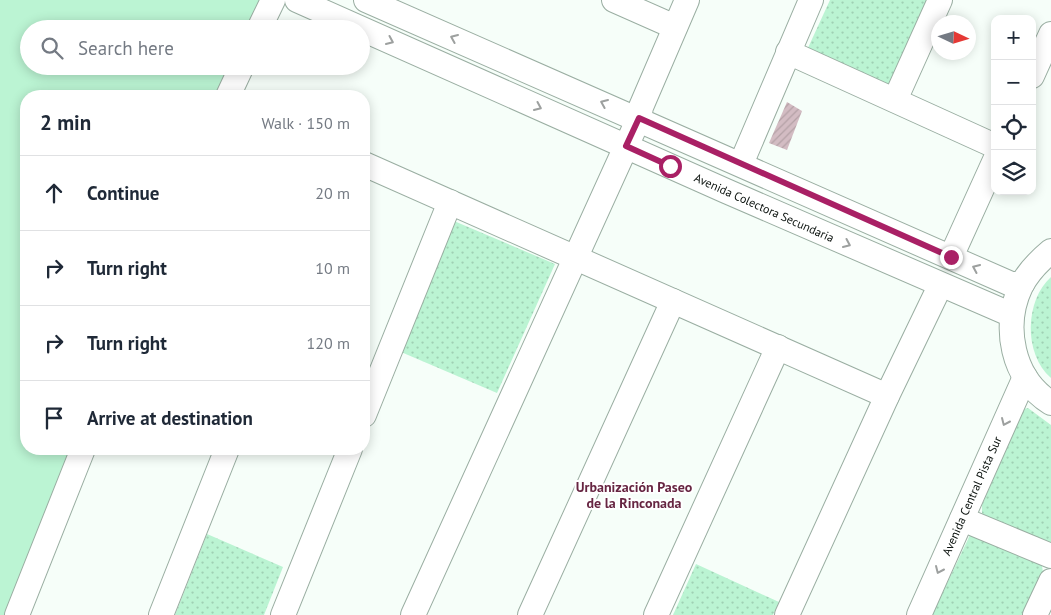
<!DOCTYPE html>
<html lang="en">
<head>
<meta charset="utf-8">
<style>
  :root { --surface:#fff; --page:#f6f6f7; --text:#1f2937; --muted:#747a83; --line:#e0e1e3 }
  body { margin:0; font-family:"PT Sans",sans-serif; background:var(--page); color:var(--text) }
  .controls { position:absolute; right:15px; top:15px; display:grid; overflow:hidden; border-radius:10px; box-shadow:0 2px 12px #0003 }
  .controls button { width:45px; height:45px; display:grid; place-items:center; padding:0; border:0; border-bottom:1px solid var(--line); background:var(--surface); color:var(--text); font:25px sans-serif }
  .compass { position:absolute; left:931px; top:15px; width:45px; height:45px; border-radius:50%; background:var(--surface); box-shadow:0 2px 12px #0003; rotate:94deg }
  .stop { position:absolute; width:15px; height:15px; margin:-11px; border:4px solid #a92065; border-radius:50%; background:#fff }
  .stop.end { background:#a92065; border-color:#fff; box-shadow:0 1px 5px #0008 }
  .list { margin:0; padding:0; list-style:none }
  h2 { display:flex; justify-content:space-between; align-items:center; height:65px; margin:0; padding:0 20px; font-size:21px }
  h2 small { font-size:16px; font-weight:400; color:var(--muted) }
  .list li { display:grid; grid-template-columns:32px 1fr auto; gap:15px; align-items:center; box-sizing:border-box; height:75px; padding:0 20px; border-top:1px solid var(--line) }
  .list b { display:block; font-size:19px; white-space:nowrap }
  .list em { font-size:16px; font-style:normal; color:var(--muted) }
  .icon { flex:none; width:28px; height:28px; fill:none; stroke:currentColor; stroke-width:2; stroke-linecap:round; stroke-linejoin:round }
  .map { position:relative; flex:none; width:1051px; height:615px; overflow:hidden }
  .search { position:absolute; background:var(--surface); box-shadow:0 2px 12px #0003; left:20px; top:20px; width:350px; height:55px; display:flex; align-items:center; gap:12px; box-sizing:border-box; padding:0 18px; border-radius:28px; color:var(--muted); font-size:19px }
  .panel { position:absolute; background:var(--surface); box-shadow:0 2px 12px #0003; left:20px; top:90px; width:350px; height:365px; border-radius:20px }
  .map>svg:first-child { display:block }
  .grass { fill:#bbf4d3 }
  .park { fill:url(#park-dots) }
  .building { fill:url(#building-hatch) }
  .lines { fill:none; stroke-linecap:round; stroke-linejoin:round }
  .minor-casing { stroke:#9aaea2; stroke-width:26 }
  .minor { stroke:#fff; stroke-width:24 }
  .oneway { stroke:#9da09f }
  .route { stroke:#a92065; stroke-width:6 }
  .labels { text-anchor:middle; stroke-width:4; stroke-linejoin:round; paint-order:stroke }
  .street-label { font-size:12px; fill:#0b120e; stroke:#fff }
  .neighbourhood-label { font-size:14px; font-weight:bold; fill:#672542; stroke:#fff }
</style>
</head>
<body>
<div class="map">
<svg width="1051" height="615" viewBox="0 0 1051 615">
  <defs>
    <pattern id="park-dots" width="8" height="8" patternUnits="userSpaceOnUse" patternTransform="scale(1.25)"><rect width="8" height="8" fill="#bbf4d3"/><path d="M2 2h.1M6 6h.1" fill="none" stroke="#9fd0b4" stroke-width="1.8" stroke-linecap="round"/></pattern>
    <pattern id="building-hatch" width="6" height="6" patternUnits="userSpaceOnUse" patternTransform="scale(1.25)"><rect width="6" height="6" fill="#d3bcc3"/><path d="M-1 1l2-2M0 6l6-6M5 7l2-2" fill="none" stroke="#b4a1a6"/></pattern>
  </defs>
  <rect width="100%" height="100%" fill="#f6fef9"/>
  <polygon class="grass" points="0,0 267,0 255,29 29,29 29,66 240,66 228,96 26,96 26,449 76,449 4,615 0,615"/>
  <g class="park">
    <polygon points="830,0 928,0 892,90 807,50"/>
    <polygon points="454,221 555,264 497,393 401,352"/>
    <path d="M 1051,277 L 1051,378 C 1023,354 1025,300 1051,277 Z"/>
    <polygon points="1028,408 1051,425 1051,545 985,517 982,513 982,505 1024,409"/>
    <polygon points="207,534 283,567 264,615 175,615"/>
    <polygon points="970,535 1037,560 1042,566 1043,573 1024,615 932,615"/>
    <polygon points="696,564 779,602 773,615 673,615"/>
  </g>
  <polygon class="building" points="787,102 802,111 787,150 769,143"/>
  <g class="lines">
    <g class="minor-casing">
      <g id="minor">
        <polyline points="297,0 726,191 1012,315"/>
        <polyline points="366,0 1011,284 1022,284"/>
        <polyline points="614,0 675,27"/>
        <polyline points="259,29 273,0"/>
        <polyline points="788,52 995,146"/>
        <polyline points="1032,76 1051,34"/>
        <polyline points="228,96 242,66"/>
        <polyline points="895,100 940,0"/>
        <polyline points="364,164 887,396"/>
        <polyline points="741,164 811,0"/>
        <path d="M 1051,251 C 1039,261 1028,272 1021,286 C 1002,326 1012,379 1051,403"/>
        <polyline points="951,257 995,160"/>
        <polyline points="364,415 450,202"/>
        <polyline points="962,519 1051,556"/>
        <polyline points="17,615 83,449"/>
        <polyline points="161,615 227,449"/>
        <polyline points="283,615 350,449"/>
        <polyline points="413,615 639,118 641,107 687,0"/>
        <polyline points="530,615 673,301"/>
        <polyline points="656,615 778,347"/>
        <polyline points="787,615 887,396 940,286"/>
        <polyline points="919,615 1025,377"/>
        <polyline points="1035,615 1051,581"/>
      </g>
    </g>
    <use href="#minor" class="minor"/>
  </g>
  <defs><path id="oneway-chevron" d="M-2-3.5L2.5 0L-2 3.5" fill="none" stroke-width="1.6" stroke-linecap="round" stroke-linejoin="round" transform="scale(1.25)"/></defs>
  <g class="oneway">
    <use href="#oneway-chevron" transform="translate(454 38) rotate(-157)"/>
    <use href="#oneway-chevron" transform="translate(390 41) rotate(24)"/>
    <use href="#oneway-chevron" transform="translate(604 103) rotate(-157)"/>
    <use href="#oneway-chevron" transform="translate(538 107) rotate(24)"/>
    <use href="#oneway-chevron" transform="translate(847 244) rotate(24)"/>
    <use href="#oneway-chevron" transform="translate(976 268) rotate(-156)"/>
    <use href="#oneway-chevron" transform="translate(1005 422) rotate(114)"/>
    <use href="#oneway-chevron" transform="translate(939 570) rotate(114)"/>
  </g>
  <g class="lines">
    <polyline class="route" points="670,166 626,146 639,118 951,257"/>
  </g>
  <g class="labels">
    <g class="street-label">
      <text transform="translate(764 208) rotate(24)" y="4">Avenida Colectora Secundaria</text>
      <text transform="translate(972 496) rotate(-66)" y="4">Avenida Central Pista Sur</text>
    </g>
    <g class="neighbourhood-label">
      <text x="634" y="492">Urbanización Paseo<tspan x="634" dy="16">de la Rinconada</tspan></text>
    </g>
  </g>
</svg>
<div class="controls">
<button>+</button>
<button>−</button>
<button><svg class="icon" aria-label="locate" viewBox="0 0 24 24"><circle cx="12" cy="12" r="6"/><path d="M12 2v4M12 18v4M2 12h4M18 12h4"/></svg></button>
<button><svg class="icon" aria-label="layers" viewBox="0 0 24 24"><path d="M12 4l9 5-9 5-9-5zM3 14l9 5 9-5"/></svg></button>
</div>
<svg class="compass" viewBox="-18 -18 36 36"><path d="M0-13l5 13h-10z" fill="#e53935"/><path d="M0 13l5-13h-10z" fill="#747a83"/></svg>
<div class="stop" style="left:670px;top:166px"></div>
<div class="stop end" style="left:951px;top:257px"></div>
<div class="search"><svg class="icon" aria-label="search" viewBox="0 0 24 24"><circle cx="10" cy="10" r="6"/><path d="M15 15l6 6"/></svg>Search here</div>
<section class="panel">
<h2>2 min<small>Walk · 150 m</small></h2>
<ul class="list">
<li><svg class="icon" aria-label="ahead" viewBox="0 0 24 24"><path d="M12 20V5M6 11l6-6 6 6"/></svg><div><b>Continue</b></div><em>20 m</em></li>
<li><svg class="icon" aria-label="right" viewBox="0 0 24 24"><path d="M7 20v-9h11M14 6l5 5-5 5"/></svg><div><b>Turn right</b></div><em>10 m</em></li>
<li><svg class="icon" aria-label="right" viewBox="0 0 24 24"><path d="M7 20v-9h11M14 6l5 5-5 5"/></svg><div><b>Turn right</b></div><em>120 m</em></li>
<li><svg class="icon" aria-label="arrive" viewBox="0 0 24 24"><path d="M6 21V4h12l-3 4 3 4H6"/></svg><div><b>Arrive at destination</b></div></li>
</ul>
</section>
</div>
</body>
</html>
